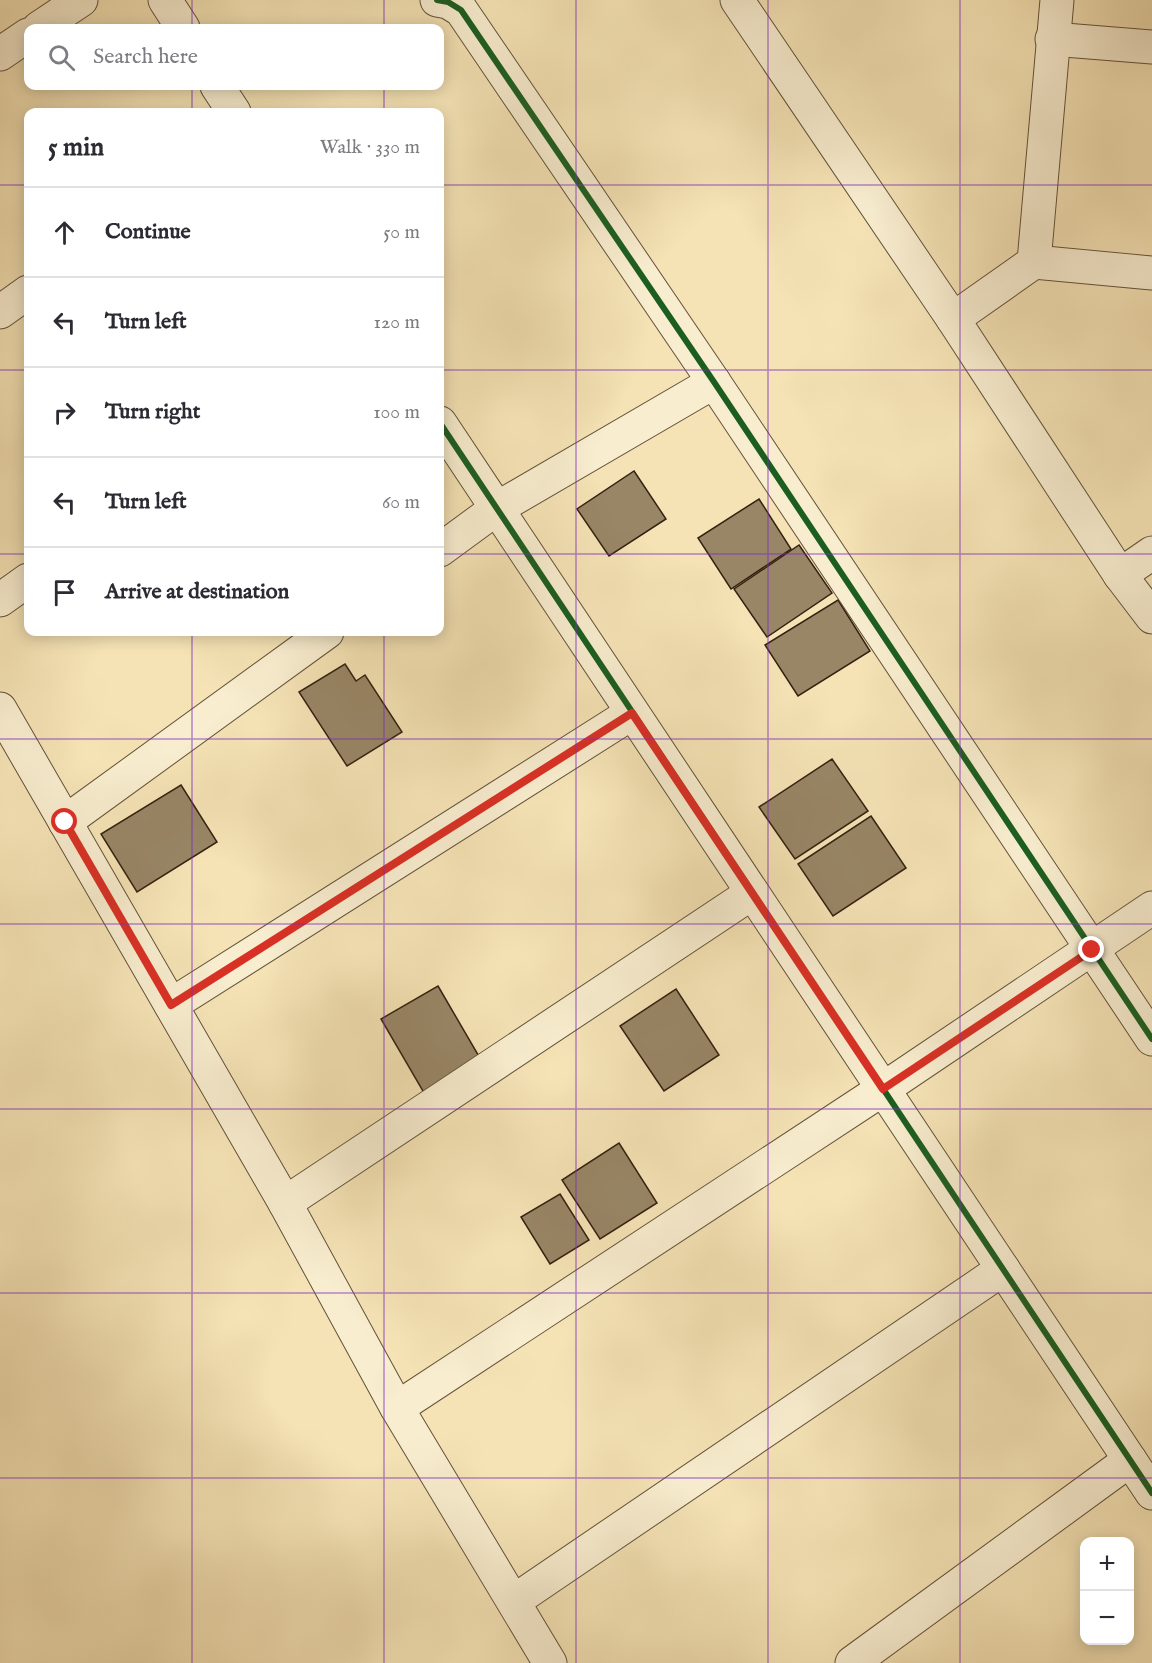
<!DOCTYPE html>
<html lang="en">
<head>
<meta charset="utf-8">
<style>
  :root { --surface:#fff; --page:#f2f2f3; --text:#2b2b33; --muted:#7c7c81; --line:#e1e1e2 }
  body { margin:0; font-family:"IM FELL English",serif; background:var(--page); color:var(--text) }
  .controls { position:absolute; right:18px; bottom:18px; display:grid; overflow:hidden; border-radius:12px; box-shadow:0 3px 15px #0003 }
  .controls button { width:54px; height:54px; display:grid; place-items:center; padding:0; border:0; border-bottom:2px solid var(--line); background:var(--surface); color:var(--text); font:30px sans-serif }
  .stop { position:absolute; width:18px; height:18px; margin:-14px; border:4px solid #d93025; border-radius:50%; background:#fff }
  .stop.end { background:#d93025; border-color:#fff; box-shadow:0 2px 6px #0008 }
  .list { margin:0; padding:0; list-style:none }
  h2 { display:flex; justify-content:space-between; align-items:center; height:78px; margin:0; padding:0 24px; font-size:26px }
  h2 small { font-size:20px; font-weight:400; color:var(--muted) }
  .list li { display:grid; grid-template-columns:39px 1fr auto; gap:18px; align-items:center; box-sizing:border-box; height:90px; padding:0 24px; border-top:2px solid var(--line) }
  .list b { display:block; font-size:22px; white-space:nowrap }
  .list em { font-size:20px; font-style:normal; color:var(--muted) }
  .icon { flex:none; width:33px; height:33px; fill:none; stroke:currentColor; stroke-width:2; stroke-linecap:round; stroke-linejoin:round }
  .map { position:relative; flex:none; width:1152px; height:1663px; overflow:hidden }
  .search { position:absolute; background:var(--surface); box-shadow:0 3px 15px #0003; left:24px; top:24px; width:420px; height:66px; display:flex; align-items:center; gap:15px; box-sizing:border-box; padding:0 21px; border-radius:12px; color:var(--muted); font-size:22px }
  .panel { position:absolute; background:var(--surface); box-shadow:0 3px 15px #0003; left:24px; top:108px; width:420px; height:528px; border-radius:12px }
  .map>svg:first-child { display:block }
  .building { fill:#988666; stroke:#342211; stroke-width:1.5 }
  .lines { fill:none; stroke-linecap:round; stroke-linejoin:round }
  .minor-casing { stroke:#64523a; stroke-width:35 }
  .minor { stroke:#f8edcf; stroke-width:33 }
  .cycleway-casing { stroke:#f8edcf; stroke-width:10 }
  .cycleway { stroke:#1b5e20; stroke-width:6 }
  .route { stroke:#d93025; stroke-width:8 }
  .grid { fill:none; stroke:#7b2cbf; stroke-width:1.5; stroke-opacity:0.55 }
</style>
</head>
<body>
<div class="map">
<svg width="1152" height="1663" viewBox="0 0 1152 1663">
  <rect width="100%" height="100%" fill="#f5e3b5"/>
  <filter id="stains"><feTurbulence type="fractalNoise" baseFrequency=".00333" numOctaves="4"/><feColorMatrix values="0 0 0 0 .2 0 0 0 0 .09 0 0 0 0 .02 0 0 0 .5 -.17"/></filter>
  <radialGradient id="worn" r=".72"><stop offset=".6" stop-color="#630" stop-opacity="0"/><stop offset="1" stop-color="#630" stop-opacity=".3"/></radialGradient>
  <g class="building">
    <polygon points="634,471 666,519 609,556 577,509"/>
    <polygon points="759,499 791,549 731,589 698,538"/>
    <polygon points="799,545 832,593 767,637 734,589"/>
    <polygon points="838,600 870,651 798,696 765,645"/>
    <polygon points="345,664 356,681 365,675 402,732 347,766 299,692"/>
    <polygon points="832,759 868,811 795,859 759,807"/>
    <polygon points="181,785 217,842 137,892 101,834"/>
    <polygon points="871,816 906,868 833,916 798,864"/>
    <polygon points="438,986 484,1065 427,1098 381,1019"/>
    <polygon points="676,989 719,1055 664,1091 620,1026"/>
    <polygon points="619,1143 657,1203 600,1239 562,1180"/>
    <polygon points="560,1194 589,1240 550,1264 521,1217"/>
  </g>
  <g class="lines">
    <g class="minor-casing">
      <g id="minor">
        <polyline points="165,0 183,28"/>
        <polyline points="437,0 448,2 461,10 714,382 1152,1039"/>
        <polyline points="737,0 953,319 1120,575 1152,617"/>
        <polyline points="39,28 81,0"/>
        <polyline points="1052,39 1152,47"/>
        <polyline points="0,54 28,35"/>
        <polyline points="217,86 234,112"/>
        <polyline points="1034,262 1152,273"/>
        <polyline points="0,312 28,292"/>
        <polyline points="953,319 1034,262 1057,0"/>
        <polyline points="440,423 1152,1493"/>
        <polyline points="440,550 496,509 714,382"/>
        <polyline points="1120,575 1152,553"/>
        <polyline points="0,600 28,580"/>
        <polyline points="0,709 285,1203 397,1408 550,1663"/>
        <polyline points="65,822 327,632"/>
        <polyline points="171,1005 632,713"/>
        <polyline points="285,1203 752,893"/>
        <polyline points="397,1408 883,1089 1152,908"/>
        <polyline points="514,1601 1003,1269"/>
        <polyline points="852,1663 1130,1460"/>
      </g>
    </g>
    <use href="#minor" class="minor"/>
    <g class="cycleway-casing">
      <g id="cycleway">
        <polyline points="437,0 448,2 461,10 714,382 1152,1039"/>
        <polyline points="440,423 1152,1493"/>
      </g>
    </g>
    <use href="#cycleway" class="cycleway"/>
  </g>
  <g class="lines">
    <polyline class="route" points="65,822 171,1005 632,713 883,1089 1092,950"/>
  </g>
  <path class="grid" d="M 192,0 L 192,28M 384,0 L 384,28M 576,0 L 576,1663M 768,0 L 768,1663M 960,0 L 960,1663M 192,86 L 192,112M 384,86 L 384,112M 0,185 L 28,185M 440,185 L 1152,185M 0,370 L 28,370M 440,370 L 1152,370M 0,554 L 28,554M 440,554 L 1152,554M 192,632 L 192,1663M 384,632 L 384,1663M 0,739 L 1152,739M 0,924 L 1152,924M 0,1109 L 1152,1109M 0,1293 L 1152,1293M 0,1478 L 1152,1478"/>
  <rect width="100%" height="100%" filter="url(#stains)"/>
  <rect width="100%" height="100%" fill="url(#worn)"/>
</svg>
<div class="controls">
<button>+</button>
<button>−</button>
</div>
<div class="stop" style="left:65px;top:822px"></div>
<div class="stop end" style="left:1092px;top:950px"></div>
<div class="search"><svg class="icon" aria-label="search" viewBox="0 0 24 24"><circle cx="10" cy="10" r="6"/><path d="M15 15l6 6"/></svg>Search here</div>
<section class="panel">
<h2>5 min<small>Walk · 330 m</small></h2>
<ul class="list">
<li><svg class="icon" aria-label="ahead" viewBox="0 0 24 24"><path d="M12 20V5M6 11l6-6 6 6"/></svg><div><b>Continue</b></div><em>50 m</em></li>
<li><svg class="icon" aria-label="left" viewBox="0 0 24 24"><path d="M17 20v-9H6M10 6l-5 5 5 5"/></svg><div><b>Turn left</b></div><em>120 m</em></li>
<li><svg class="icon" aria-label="right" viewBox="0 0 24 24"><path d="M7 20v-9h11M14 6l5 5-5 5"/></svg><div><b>Turn right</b></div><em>100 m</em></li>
<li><svg class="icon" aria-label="left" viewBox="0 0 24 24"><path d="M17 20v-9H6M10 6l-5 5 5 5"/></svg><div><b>Turn left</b></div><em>60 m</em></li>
<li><svg class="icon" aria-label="arrive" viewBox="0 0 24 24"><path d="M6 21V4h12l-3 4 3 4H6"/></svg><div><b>Arrive at destination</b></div></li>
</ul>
</section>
</div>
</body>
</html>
